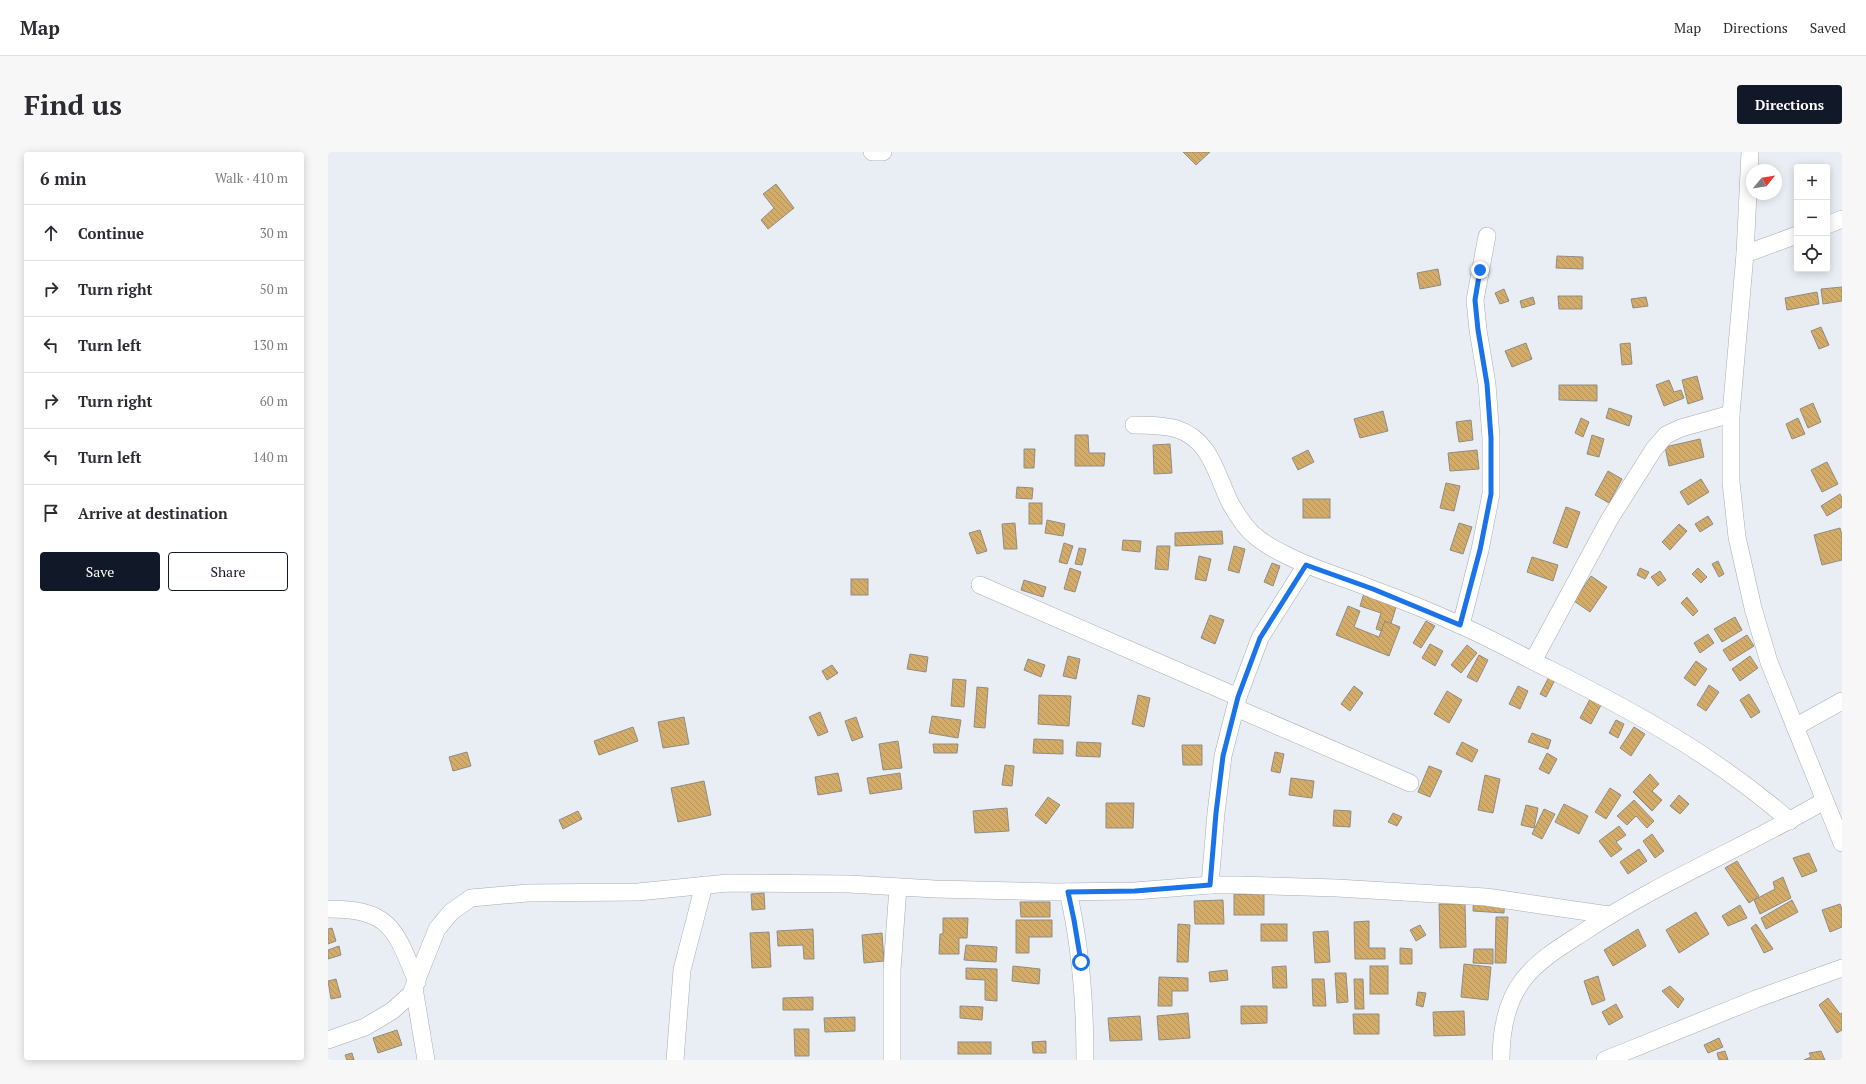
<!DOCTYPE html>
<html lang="en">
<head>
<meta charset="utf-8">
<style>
  :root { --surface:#fff; --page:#f7f7f7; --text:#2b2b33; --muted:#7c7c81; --line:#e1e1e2; --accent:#111827 }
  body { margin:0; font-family:"PT Serif",serif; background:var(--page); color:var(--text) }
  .controls { position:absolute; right:12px; top:12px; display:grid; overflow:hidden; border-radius:4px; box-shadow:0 2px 10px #0003 }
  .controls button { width:36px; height:36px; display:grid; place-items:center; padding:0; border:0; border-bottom:1px solid var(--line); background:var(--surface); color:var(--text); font:20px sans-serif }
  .compass { position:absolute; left:1418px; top:12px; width:36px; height:36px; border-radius:50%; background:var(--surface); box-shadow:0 2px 10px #0003; rotate:60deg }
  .stop { position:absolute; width:12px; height:12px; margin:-9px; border:3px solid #1a73e8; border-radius:50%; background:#fff }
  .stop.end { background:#1a73e8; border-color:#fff; box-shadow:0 1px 4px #0008 }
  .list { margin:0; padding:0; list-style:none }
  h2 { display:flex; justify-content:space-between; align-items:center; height:52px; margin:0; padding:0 16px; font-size:17px }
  h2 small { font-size:13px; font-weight:400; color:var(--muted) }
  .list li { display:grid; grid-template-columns:26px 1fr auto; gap:12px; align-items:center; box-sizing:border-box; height:56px; padding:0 16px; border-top:1px solid var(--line) }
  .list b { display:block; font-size:15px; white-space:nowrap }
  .list em { font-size:13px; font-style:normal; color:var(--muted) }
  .actions { display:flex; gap:8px; padding:12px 16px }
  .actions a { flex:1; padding:9px 0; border:1px solid var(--accent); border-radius:4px; text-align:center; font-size:14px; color:var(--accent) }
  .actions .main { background:var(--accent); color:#fff }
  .icon { flex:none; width:22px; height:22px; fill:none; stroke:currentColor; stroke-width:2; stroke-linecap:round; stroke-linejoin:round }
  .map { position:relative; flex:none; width:1514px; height:908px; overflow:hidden; border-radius:4px }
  header { display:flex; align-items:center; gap:24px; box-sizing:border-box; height:56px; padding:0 20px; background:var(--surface); border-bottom:1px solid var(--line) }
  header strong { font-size:19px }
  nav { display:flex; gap:22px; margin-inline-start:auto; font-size:14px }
  .intro { display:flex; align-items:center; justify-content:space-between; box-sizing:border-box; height:96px; padding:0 24px }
  h1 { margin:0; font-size:28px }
  .button { padding:10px 18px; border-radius:4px; background:var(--accent); color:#fff; font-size:14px; font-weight:700 }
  main { display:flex; gap:24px; padding:0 24px }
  aside { flex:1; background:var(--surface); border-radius:4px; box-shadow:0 2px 10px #0003 }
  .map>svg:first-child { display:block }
  .building { fill:url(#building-back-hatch); stroke:#8f8c86 }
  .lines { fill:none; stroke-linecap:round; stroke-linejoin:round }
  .minor-casing { stroke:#a8acb1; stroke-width:18 }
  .minor { stroke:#fff; stroke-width:17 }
  .route { stroke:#1a73e8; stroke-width:5 }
</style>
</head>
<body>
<header>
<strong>Map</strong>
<nav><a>Map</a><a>Directions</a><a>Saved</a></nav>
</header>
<div class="intro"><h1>Find us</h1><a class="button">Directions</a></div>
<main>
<aside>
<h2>6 min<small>Walk · 410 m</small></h2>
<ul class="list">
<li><svg class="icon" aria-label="ahead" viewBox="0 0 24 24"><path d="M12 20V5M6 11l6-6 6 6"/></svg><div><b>Continue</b></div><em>30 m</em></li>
<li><svg class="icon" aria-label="right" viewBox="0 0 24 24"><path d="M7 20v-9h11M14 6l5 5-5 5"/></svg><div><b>Turn right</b></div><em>50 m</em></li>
<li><svg class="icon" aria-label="left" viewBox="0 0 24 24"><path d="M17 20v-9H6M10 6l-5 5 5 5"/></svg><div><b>Turn left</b></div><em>130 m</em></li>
<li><svg class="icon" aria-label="right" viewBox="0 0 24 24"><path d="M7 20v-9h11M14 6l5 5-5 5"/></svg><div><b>Turn right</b></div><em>60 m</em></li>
<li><svg class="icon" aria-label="left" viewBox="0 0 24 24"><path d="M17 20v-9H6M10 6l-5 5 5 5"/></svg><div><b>Turn left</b></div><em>140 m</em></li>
<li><svg class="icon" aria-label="arrive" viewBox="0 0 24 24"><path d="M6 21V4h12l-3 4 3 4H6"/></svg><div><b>Arrive at destination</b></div></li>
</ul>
<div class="actions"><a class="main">Save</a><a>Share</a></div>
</aside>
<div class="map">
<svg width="1514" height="908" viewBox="0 0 1514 908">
  <defs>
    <pattern id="building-back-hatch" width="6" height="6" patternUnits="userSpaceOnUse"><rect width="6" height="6" fill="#d4ac6a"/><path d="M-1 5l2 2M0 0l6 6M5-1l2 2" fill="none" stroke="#b5935b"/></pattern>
  </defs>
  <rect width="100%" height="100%" fill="#e9eef4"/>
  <g class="building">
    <polygon points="855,0 882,0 868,13"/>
    <polygon points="448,32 466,56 440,77 433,68 446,56 435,42"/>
    <polygon points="1229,104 1255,105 1255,117 1228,116"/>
    <polygon points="1110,117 1113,133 1092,137 1089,121"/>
    <polygon points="1514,135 1514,149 1495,152 1493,137"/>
    <polygon points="1176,137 1181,149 1172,152 1167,141"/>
    <polygon points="1489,140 1491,152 1459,158 1457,146"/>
    <polygon points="1230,144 1254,144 1254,157 1231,157"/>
    <polygon points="1205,145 1207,152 1194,156 1192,149"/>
    <polygon points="1318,145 1320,154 1305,156 1303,147"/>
    <polygon points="1493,175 1501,193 1491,197 1483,179"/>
    <polygon points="1198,191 1204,207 1184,215 1177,199"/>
    <polygon points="1302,191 1304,212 1294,213 1292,192"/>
    <polygon points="1369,224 1375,247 1360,252 1354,228"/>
    <polygon points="1341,228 1346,240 1353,238 1356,246 1336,254 1328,233"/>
    <polygon points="1231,233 1269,233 1269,249 1231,248"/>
    <polygon points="1485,251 1493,270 1480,276 1472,257"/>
    <polygon points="1281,256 1304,264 1301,274 1278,266"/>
    <polygon points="1055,259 1060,279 1032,286 1026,267"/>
    <polygon points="1253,266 1261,270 1255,285 1247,281"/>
    <polygon points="1470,266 1477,282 1464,287 1458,272"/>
    <polygon points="1143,268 1145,288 1131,290 1128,270"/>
    <polygon points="747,283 760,283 761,301 777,301 776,314 747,314"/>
    <polygon points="1264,283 1276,287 1271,305 1259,302"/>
    <polygon points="1372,287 1376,305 1341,314 1337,295"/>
    <polygon points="842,292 844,321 826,322 825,293"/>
    <polygon points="696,297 707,297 706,316 696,316"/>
    <polygon points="980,298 986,310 970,318 964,306"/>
    <polygon points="1149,298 1151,317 1122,319 1120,301"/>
    <polygon points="1499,310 1510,332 1494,340 1483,318"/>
    <polygon points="1280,319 1294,327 1281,351 1267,343"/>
    <polygon points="1373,327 1381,340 1360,353 1352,340"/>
    <polygon points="1118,331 1132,334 1126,359 1112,356"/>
    <polygon points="689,335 705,336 704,347 688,346"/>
    <polygon points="1512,342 1514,346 1514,355 1499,364 1493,354"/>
    <rect x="975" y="347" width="27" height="19"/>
    <rect x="701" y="351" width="13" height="21"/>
    <polygon points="1238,355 1252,360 1239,396 1225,391"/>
    <polygon points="1380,364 1385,372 1372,380 1367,372"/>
    <polygon points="719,368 737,372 735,384 717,381"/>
    <polygon points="687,371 689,397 676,397 674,372"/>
    <polygon points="1131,371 1144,375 1135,402 1122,398"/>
    <polygon points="1351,372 1359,379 1342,398 1334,390"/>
    <polygon points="1512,376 1514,383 1514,408 1494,413 1486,383"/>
    <polygon points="652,378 659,399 649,402 641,381"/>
    <polygon points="894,379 895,392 847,394 847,381"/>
    <polygon points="795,388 813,389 812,400 794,398"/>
    <polygon points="736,391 745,394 739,412 731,410"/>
    <polygon points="829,394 842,394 840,418 827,417"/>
    <polygon points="906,394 917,397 911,421 900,418"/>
    <polygon points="751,396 758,397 754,413 747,412"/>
    <polygon points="871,404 883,407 878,429 867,427"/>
    <polygon points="1204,405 1230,413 1225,429 1199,420"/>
    <polygon points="1390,409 1396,422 1391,425 1384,412"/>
    <polygon points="944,411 952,414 945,434 936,430"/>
    <polygon points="742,416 753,420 747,440 736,437"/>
    <polygon points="1312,416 1321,420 1317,427 1309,423"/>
    <polygon points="1370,416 1379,425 1373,431 1364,422"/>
    <polygon points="1332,419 1338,428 1330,434 1323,425"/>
    <polygon points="1263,424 1279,435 1262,460 1246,449"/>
    <rect x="523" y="427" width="17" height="16"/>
    <polygon points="696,428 718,435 715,445 693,438"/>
    <polygon points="1037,438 1070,449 1060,481 1048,477 1053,461 1032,454"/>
    <polygon points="1359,445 1370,459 1365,464 1353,451"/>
    <polygon points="1020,454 1032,459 1026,475 1051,485 1057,469 1072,475 1061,504 1008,483"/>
    <polygon points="882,463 896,468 887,492 873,486"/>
    <polygon points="1407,465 1414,478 1394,490 1386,477"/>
    <polygon points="1098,469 1107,474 1093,496 1085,491"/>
    <polygon points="1380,482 1386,491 1372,501 1366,491"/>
    <polygon points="1419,483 1426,494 1402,509 1395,498"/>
    <polygon points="1102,492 1115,499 1107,514 1094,506"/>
    <polygon points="1139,493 1149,501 1133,521 1123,513"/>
    <polygon points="582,502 600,505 598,520 579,517"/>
    <polygon points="1151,503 1160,508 1149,530 1139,525"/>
    <polygon points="740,504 752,507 748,527 735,524"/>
    <polygon points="1422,504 1430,516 1412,529 1404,517"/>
    <polygon points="700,507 717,513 713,525 696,518"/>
    <polygon points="1368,509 1379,517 1367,534 1356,526"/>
    <polygon points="504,513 510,521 499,528 494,519"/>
    <polygon points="1222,523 1228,526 1218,545 1212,542"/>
    <polygon points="625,527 638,528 636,555 623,554"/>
    <polygon points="1381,533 1391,540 1378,559 1369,553"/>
    <polygon points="1026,534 1035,541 1022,559 1013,552"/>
    <polygon points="1190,534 1200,539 1192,557 1181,552"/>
    <polygon points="649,535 660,536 657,576 646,575"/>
    <polygon points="1119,539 1134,548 1121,571 1106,562"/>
    <polygon points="1421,542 1432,560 1423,566 1412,548"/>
    <polygon points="711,543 743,544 741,574 710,572"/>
    <polygon points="810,543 822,546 816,575 804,572"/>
    <polygon points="1262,547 1273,553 1263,572 1252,566"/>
    <polygon points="492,560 500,580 490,584 481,565"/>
    <polygon points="604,564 633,568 630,586 601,581"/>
    <polygon points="356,565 361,592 335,596 330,570"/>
    <polygon points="528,565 535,585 524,589 517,569"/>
    <polygon points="1288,568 1296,572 1290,586 1281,581"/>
    <polygon points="305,575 310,589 271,603 266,589"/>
    <polygon points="1306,575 1317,582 1303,604 1292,596"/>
    <polygon points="1204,581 1223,588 1220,597 1200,590"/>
    <polygon points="706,587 735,588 735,602 705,601"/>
    <polygon points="570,589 574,616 555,618 551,592"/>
    <polygon points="749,590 773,591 772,605 748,604"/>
    <polygon points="1134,590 1150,598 1144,610 1128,602"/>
    <polygon points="605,592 630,592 629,601 606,601"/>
    <polygon points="854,593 874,593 874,613 855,613"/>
    <polygon points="139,600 143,614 125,619 121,605"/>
    <polygon points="947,600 956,602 952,621 943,619"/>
    <polygon points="1219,601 1229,607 1221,622 1211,617"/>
    <polygon points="677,613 686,614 684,634 674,633"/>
    <polygon points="1101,614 1114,619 1102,645 1090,640"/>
    <polygon points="510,621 514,639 490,643 487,625"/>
    <polygon points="572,621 574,637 542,642 539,626"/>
    <polygon points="1322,622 1331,632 1324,639 1334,648 1324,659 1305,640"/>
    <polygon points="1157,623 1172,627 1165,661 1150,658"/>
    <polygon points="963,626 986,629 984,646 961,643"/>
    <polygon points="376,629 383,663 350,670 343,636"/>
    <polygon points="1282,636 1293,643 1278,667 1267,660"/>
    <polygon points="1351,643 1361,652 1352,662 1342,654"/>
    <polygon points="720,645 732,653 718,672 707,663"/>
    <polygon points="1306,648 1326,669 1319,676 1308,664 1299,673 1289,664"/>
    <polygon points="778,651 806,651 805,676 778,676"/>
    <polygon points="1236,652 1260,664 1251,682 1227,670"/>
    <polygon points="1198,653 1210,656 1206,676 1193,673"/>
    <polygon points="679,656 681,679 647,681 645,659"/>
    <polygon points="1216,657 1227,662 1214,687 1204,682"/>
    <polygon points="1006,658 1023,659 1022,675 1005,674"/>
    <polygon points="250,659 254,667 235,677 231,668"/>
    <polygon points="1065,661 1074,665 1069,674 1060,670"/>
    <polygon points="1291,674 1298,683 1288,690 1294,697 1283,705 1271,689"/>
    <polygon points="1324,682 1336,699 1327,706 1315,689"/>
    <polygon points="1311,697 1319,709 1300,722 1292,710"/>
    <polygon points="1481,701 1489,719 1474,725 1465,706"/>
    <polygon points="1409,709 1431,744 1421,751 1397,716"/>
    <polygon points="1455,725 1463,746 1432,762 1426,748 1447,737 1445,730"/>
    <polygon points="1146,738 1177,741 1176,761 1145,759"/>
    <polygon points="436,741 437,757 424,758 423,742"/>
    <rect x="906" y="742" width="30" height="21"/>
    <polygon points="895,748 896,772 867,772 866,749"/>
    <polygon points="1464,748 1470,760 1438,777 1433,766"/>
    <polygon points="692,750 722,750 722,765 693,765"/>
    <polygon points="1111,752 1137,752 1138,795 1112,796"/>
    <polygon points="1512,752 1514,757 1514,775 1502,780 1494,758"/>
    <polygon points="1412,753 1419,766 1400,774 1394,764"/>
    <polygon points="1368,760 1381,782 1351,801 1338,778"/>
    <polygon points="1168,765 1180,765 1178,811 1167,811"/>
    <polygon points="615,766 640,766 639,786 631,786 631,802 611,802 612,782 615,782"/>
    <polygon points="688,768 724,768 724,785 701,785 701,801 688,801"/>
    <polygon points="1041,769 1041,796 1057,796 1057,807 1027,807 1026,770"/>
    <polygon points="850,772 862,773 860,810 849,810"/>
    <rect x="933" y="772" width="26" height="17"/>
    <polygon points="1428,772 1445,797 1436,801 1423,776"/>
    <polygon points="1092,773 1098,783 1088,789 1082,778"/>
    <polygon points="4,776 8,789 0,792 0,777"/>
    <polygon points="485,777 486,807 476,807 475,793 450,794 449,779"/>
    <polygon points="1310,777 1318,794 1285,814 1276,798"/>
    <polygon points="1000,779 1002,810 987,811 985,780"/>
    <polygon points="441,780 443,815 424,816 422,781"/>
    <polygon points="554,781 556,809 536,811 534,783"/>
    <polygon points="638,793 669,795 668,810 636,808"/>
    <polygon points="11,794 13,803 0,807 0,798"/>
    <polygon points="1072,796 1084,797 1084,812 1072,812"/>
    <polygon points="1146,797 1165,797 1165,812 1145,811"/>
    <polygon points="1136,812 1163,815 1160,848 1133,845"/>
    <polygon points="685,814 712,817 711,832 684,829"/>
    <polygon points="958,814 959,836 945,836 944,815"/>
    <rect x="1042" y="814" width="18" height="28"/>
    <polygon points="638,816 669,817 669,849 657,848 657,828 638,827"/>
    <polygon points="899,818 900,828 882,830 881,820"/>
    <polygon points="1007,821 1018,821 1020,850 1009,851"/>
    <polygon points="1270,824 1277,848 1264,853 1256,829"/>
    <polygon points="831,825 860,826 860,839 844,839 844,854 830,854"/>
    <polygon points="8,827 13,845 3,847 0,829"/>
    <polygon points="984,827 996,827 998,854 985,854"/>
    <polygon points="1026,827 1035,827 1036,857 1027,857"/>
    <polygon points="1342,834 1356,847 1350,856 1334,839"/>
    <polygon points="1090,840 1098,841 1095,855 1088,853"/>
    <polygon points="485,845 485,858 455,858 455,846"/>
    <polygon points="1500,846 1512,862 1514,861 1514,878 1509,881 1491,853"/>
    <polygon points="1288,852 1295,865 1281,873 1274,860"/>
    <polygon points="632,854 655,855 654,868 632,866"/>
    <polygon points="913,854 939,854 939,871 913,872"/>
    <polygon points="1136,859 1137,883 1106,884 1105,860"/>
    <polygon points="860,861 862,886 831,888 829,864"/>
    <polygon points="1025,862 1051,862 1051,882 1026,882"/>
    <polygon points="812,864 814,888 782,889 780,866"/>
    <polygon points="527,865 527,879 497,880 496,866"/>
    <polygon points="466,877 481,877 481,904 467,904"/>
    <polygon points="69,878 74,893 50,901 45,886"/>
    <polygon points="1391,886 1395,895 1380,901 1376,893"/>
    <polygon points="718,889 718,901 705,901 704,890"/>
    <rect x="630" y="890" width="33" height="12"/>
    <polygon points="1397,899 1400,908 1391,908 1389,901"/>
    <polygon points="1493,899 1497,908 1476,908 1483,905 1481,901"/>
    <polygon points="24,901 26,908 19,908 17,903"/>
  </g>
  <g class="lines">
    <g class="minor-casing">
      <g id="minor">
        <polyline points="544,0 555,0"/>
        <polyline points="1422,0 1417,102 1403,262 1403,330 1409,385 1425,456 1441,510 1514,691"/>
        <polyline points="1499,73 1514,67"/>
        <polyline points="1417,102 1469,83"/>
        <path d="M 806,273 C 820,273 835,273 849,277 C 880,287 887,317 899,344 C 902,352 908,361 913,368 C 923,384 939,394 956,402 C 984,417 1015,425 1044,437 C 1074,448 1104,460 1132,473 C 1162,486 1192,503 1221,517 C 1309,561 1387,604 1462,669"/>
        <polyline points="652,433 910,545"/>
        <polyline points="1133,473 1152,398 1163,342 1163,286 1159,232 1150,178 1147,148 1159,84"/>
        <polyline points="1205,509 1281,368 1326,297 1338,283 1353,276 1403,262"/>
        <polyline points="908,556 1082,631"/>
        <polyline points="1467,575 1514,549"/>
        <polyline points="882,733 888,661 895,604 910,545 932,486 978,413"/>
        <path d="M 740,740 C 753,795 757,851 757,908"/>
        <path d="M 0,757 C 63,757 67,777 89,830"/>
        <polyline points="86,836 98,908"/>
        <polyline points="0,888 37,875 64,859 83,842 109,777 123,760 143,746 200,741 310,740 400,731 521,732 607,737 727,740 807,739 882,733 912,733 1009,736 1158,745 1281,763"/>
        <polyline points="347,908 354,818 376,733"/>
        <polyline points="564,908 564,818 570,735"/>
        <path d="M 1173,908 C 1173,880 1178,850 1195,828 C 1210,808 1234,794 1254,781 C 1331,730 1417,695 1496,649"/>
        <polyline points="1277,908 1428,847 1514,816"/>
      </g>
    </g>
    <use href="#minor" class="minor"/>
  </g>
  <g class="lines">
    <polyline class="route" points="753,810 746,768 740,740 807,739 882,733 888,661 895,604 910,545 932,486 978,413 1045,437 1132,473 1152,398 1163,342 1163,286 1159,232 1150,178 1147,148 1152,118"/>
  </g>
</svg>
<div class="controls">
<button>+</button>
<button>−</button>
<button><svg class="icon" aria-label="locate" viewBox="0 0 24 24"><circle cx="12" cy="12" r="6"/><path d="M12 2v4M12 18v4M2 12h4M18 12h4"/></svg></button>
</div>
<svg class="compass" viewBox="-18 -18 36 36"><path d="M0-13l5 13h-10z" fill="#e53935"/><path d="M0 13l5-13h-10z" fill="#7c7c81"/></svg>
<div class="stop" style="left:753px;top:810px"></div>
<div class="stop end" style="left:1152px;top:118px"></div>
</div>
</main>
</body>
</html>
